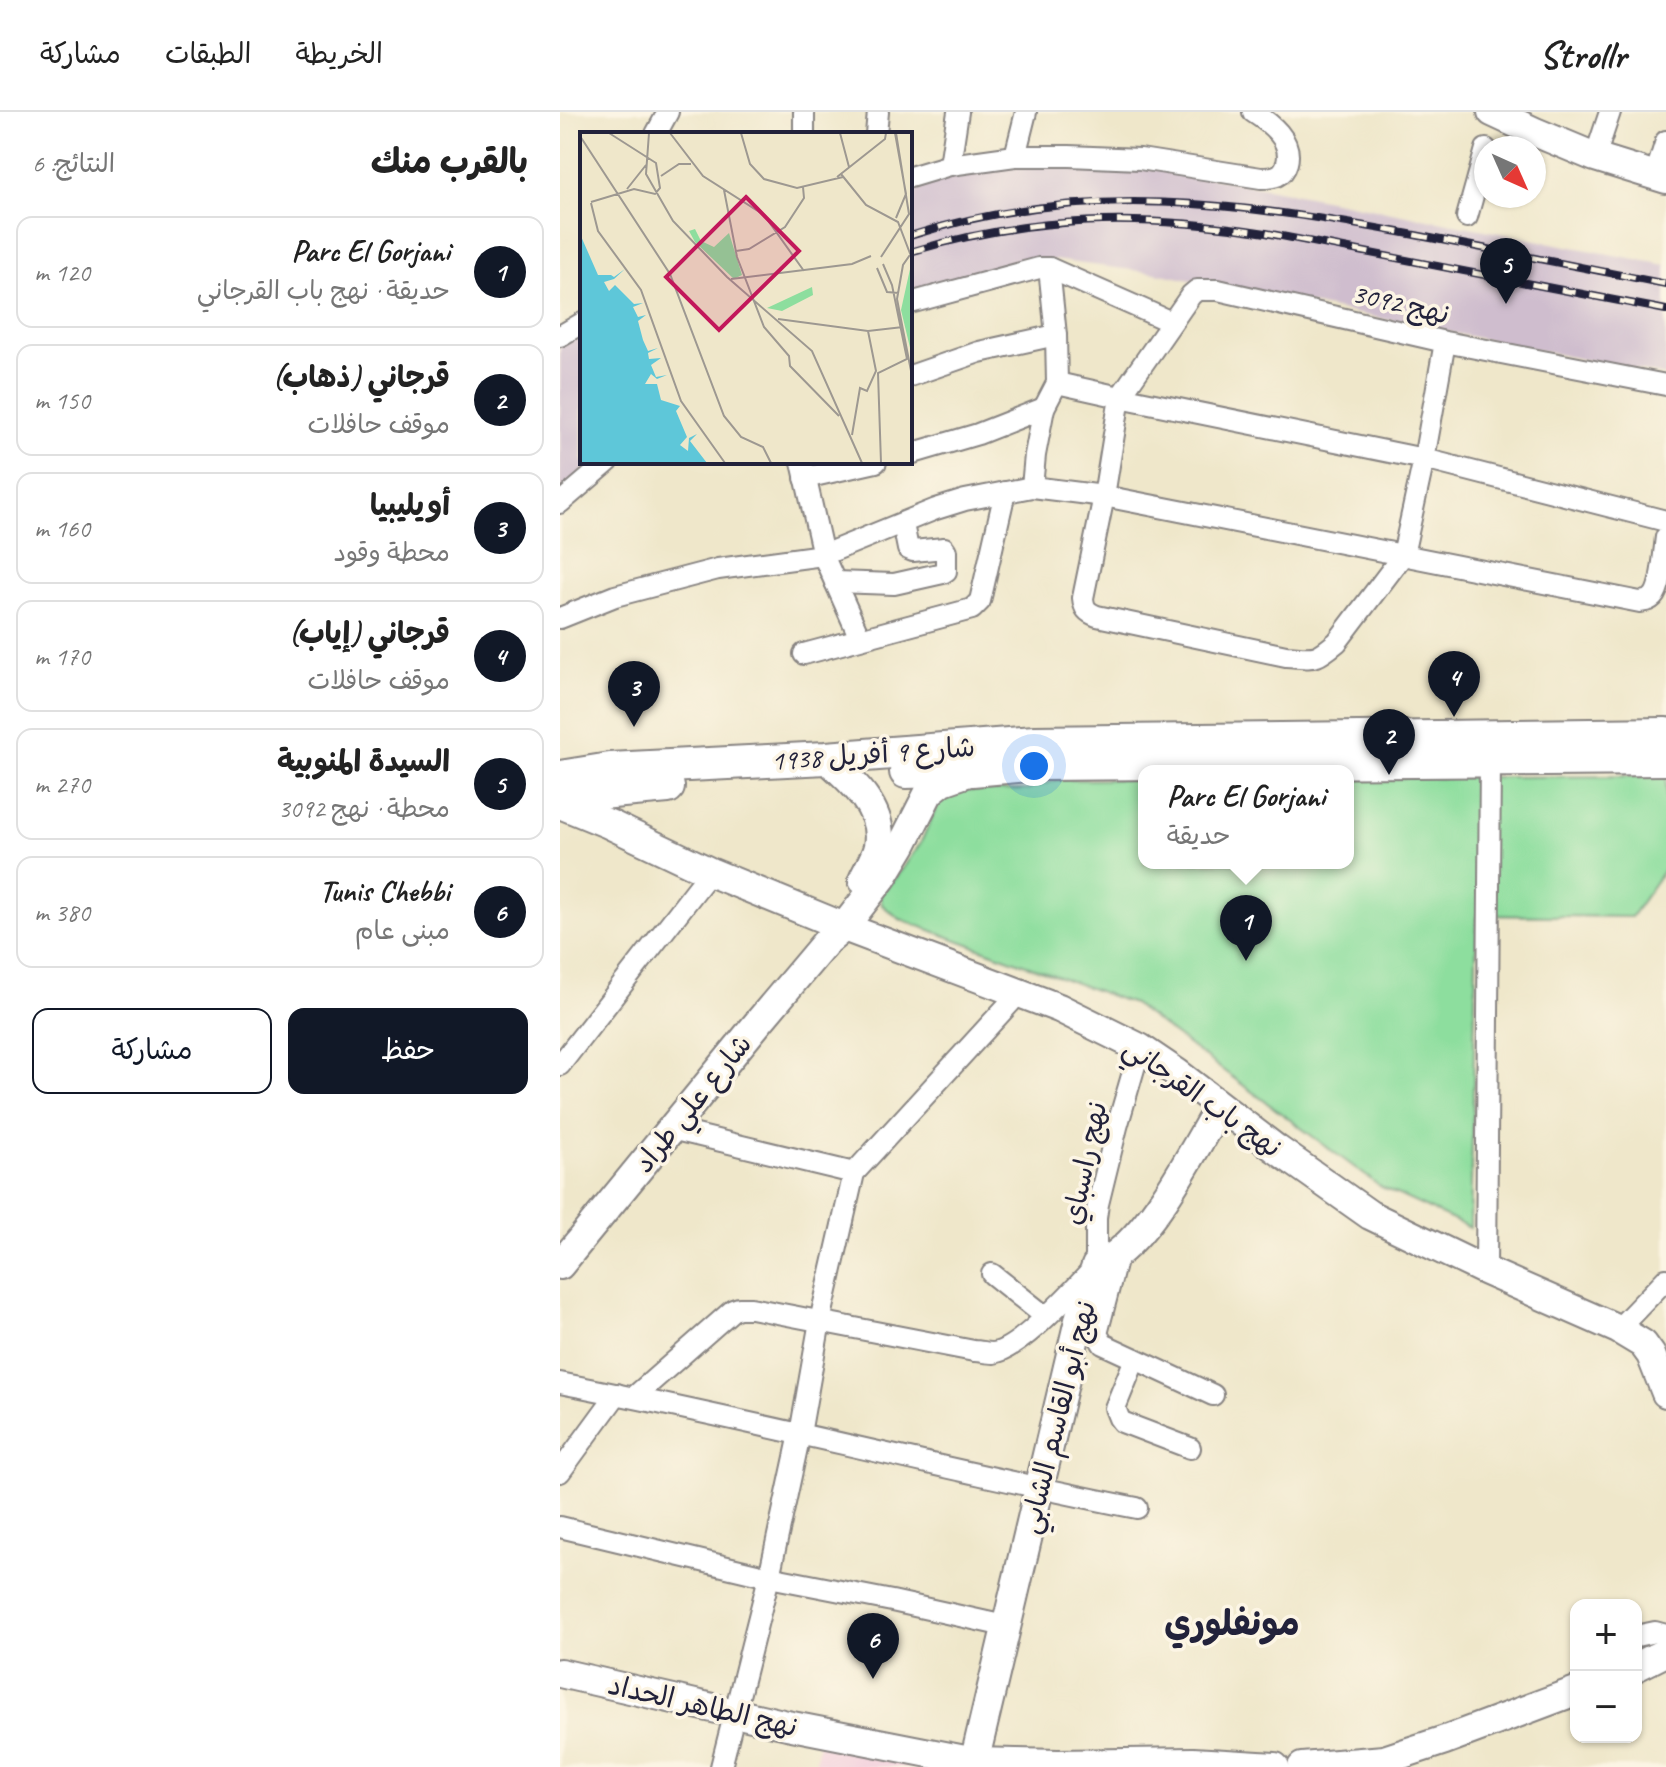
<!DOCTYPE html>
<html lang="ar">
<head>
<meta charset="utf-8">
<style>
  :root { --surface:#fff; --page:#f2f2f2; --text:#222; --muted:#767676; --line:#e0e0e0; --accent:#111827 }
  body { margin:0; font-family:Caveat,"Playpen Sans Arabic",sans-serif; background:var(--page); color:var(--text); direction:rtl }
  .controls { position:absolute; right:24px; bottom:24px; display:grid; overflow:hidden; border-radius:16px; box-shadow:0 2px 6px #0004 }
  .controls button { width:72px; height:72px; display:grid; place-items:center; padding:0; border:0; border-bottom:2px solid var(--line); background:var(--surface); color:var(--text); font:40px sans-serif }
  .compass { position:absolute; left:914px; top:24px; width:72px; height:72px; border-radius:50%; background:var(--surface); box-shadow:0 2px 6px #0004; rotate:135deg }
  .you { position:absolute; left:474px; top:654px; width:28px; height:28px; margin:-20px; border:6px solid #fff; border-radius:50%; background:#1a73e8; box-shadow:0 0 0 12px #1a73e833 }
  .badge { display:grid; place-items:center; width:52px; height:52px; border-radius:50%; background:var(--accent); color:#fff; font-size:26px; font-weight:700 }
  .pin { position:absolute; translate:-50% -66px; filter:drop-shadow(0 2px 4px #0008) }
  .pin::after { content:''; position:absolute; top:42px; width:28px; height:24px; background:inherit; clip-path:polygon(0 0,100% 0,50% 100%) }
  .popup { position:absolute; left:578px; top:653px; width:216px; height:104px; box-sizing:border-box; display:grid; place-content:center; border-radius:16px; background:var(--surface); filter:drop-shadow(0 2px 6px #0005); font-size:26px; white-space:nowrap; color:var(--muted) }
  .popup b { font-size:30px; color:var(--text) }
  .popup::after { content:''; position:absolute; left:50%; top:100%; margin-left:-16px; border:16px solid transparent; border-top-color:var(--surface) }
  .list { margin:0; padding:0; list-style:none }
  h2 { display:flex; justify-content:space-between; align-items:center; height:104px; margin:0; padding:0 32px; font-size:34px }
  h2 small { font-size:26px; font-weight:400; color:var(--muted) }
  .list li { display:grid; grid-template-columns:52px 1fr auto; gap:24px; align-items:center; box-sizing:border-box; height:112px; margin:0 16px 16px; padding:0 16px; border:2px solid var(--line); border-radius:16px }
  .list b { display:block; font-size:30px; white-space:nowrap }
  .list p { margin:0; font-size:26px; white-space:nowrap; color:var(--muted) }
  .list em { font-size:26px; font-style:normal; color:var(--muted) }
  .actions { display:flex; gap:16px; padding:24px 32px }
  .actions a { flex:1; padding:18px 0; border:2px solid var(--accent); border-radius:16px; text-align:center; font-size:28px; color:var(--accent) }
  .actions .main { background:var(--accent); color:#fff }
  .map { position:relative; flex:none; width:1106px; height:1655px; overflow:hidden; direction:ltr }
  header { display:flex; align-items:center; gap:48px; box-sizing:border-box; height:112px; padding:0 40px; background:var(--surface); border-bottom:2px solid var(--line) }
  header strong { font-size:38px }
  nav { display:flex; gap:44px; margin-inline-start:auto; font-size:28px }
  main { display:flex }
  aside { flex:1; background:var(--surface) }
  .map>svg:first-child { display:block }
  .built { fill:#f3cfde }
  .industrial { fill:#cfbdce }
  .green { fill:#8dde9e; stroke:#58806c; stroke-width:2 }
  .lines { fill:none; stroke-linecap:round; stroke-linejoin:round }
  .street-casing { stroke:#888482; stroke-width:24 }
  .secondary-casing { stroke:#888482; stroke-width:32 }
  .primary-casing { stroke:#888482; stroke-width:36 }
  .street { stroke:#fff; stroke-width:20 }
  .secondary { stroke:#fff; stroke-width:28 }
  .primary { stroke:#fff; stroke-width:32 }
  .rail-casing { stroke:#22223b; stroke-width:8 }
  .rail { stroke:#fcf5e5; stroke-width:5; stroke-dasharray:15; stroke-linecap:butt }
  .labels { text-anchor:middle; stroke-width:7; stroke-linejoin:round; paint-order:stroke }
  .street-label { font-size:28px; fill:#22223b; stroke:#fcf5e5 }
  .district-label { font-size:36px; font-weight:bold; fill:#22223b; stroke:#fcf5e5 }
  .inset-road { fill:none; stroke:#9d9891; stroke-width:2 }
  .view { fill:#c2185b; fill-opacity:0.15; stroke:#c2185b; stroke-width:4 }
  .inset-edge { fill:none; stroke:#22223b; stroke-width:4 }
</style>
</head>
<body>
<header>
<strong>Strollr</strong>
<nav><a>الخريطة</a><a>الطبقات</a><a>مشاركة</a></nav>
</header>
<main>
<div class="map">
<svg width="1106" height="1655" viewBox="0 0 1106 1655">
  <rect width="100%" height="100%" fill="#fcf5e5"/>
  <filter id="ink" filterUnits="userSpaceOnUse"><feTurbulence type="fractalNoise" baseFrequency=".0125" numOctaves="2"/><feDisplacementMap in="SourceGraphic" scale="16" xChannelSelector="R" yChannelSelector="G"/><feConvolveMatrix kernelMatrix="1 2 1 2 8 2 1 2 1" color-interpolation-filters="sRGB"/></filter>
  <filter id="wash" filterUnits="userSpaceOnUse"><feTurbulence type="fractalNoise" baseFrequency=".006" numOctaves="4" result="noise"/><feDisplacementMap in="SourceGraphic" scale="32" xChannelSelector="R" yChannelSelector="G"/><feGaussianBlur stdDeviation="1.8" result="paint"/><feColorMatrix in="noise" values="0 0 0 0 0 0 0 0 0 0 0 0 0 0 0 0 0 1.4 0 .05"/><feComposite in="paint" operator="in"/></filter>
  <g filter="url(#wash)">
    <rect width="100%" height="100%" fill="#efe7ca"/>
    <polygon class="built" points="260,1624 400,1655 255,1655"/>
    <g class="industrial">
      <polygon points="459,51 607,57 1106,153 1106,264 596,161 493,148 423,161 350,181 350,73 387,62"/>
      <polygon points="22,222 22,350 34,350 0,378 0,233"/>
    </g>
    <polygon class="green" points="1106,664 1106,755 1071,805 917,803 910,1116 821,1075 573,892 340,807 322,793 320,783 341,759 361,730 380,688 395,679 467,678 496,668 584,667 584,751 788,751 788,666"/>
  </g>
  <g filter="url(#ink)">
    <g class="lines">
      <g class="street-casing">
        <g id="street">
          <polyline points="244,0 244,22"/>
          <polyline points="96,22 108,0"/>
          <polyline points="316,22 318,0"/>
          <polyline points="455,44 466,0"/>
          <polyline points="1035,45 1050,0"/>
          <polyline points="390,53 398,0"/>
          <polyline points="1095,64 1106,29"/>
          <path d="M 350,65 L 390,53 L 455,44 L 509,44 L 580,47 L 701,66 C 713,66 723,65 727,51 C 733,28 710,11 693,0"/>
          <polyline points="907,105 926,37"/>
          <polyline points="350,191 479,156 489,156 611,210"/>
          <polyline points="0,224 22,211"/>
          <path d="M 885,230 L 864,347 L 843,443 L 777,530 C 754,549 756,546 726,544 L 537,504 C 527,500 524,497 523,486 L 544,384 L 560,285 L 631,183 L 637,178 L 658,178 L 885,230 L 1106,273"/>
          <polyline points="350,264 419,240 496,223"/>
          <polyline points="497,271 560,285 864,347 1106,409"/>
          <polyline points="350,342 418,322 484,296"/>
          <polyline points="242,350 263,443 300,526"/>
          <polyline points="245,366 316,350"/>
          <polyline points="472,375 475,343 484,296 497,271 496,223 489,156"/>
          <polyline points="0,391 48,350"/>
          <polyline points="275,470 334,472 383,461 386,459 386,439 384,436 353,439 348,437 343,412"/>
          <path d="M 0,506 L 55,484 L 158,457 L 263,443 L 376,397 L 405,388 L 472,375 L 544,384 L 1080,490 C 1086,489 1089,489 1093,485 C 1102,476 1104,439 1106,425"/>
          <polyline points="244,542 412,497 420,489 445,380"/>
          <polyline points="0,953 150,760"/>
          <polyline points="111,1017 294,1061"/>
          <polyline points="558,1141 537,1222 543,1232 653,1283"/>
          <polyline points="926,1159 930,648"/>
          <polyline points="432,1162 486,1205"/>
          <polyline points="1058,1217 1106,1167"/>
          <polyline points="575,1247 555,1296 559,1306 562,1310 630,1336"/>
          <path d="M 0,1271 C 193,1308 384,1358 577,1396"/>
          <path d="M 74,1285 L 173,1198 L 179,1196 L 191,1196 L 414,1239 C 420,1239 427,1241 433,1241 C 460,1238 516,1175 536,1154 L 536,1106 L 538,1092 L 557,1015 L 580,936"/>
          <polyline points="0,1360 57,1282"/>
          <polyline points="0,1415 209,1465 332,1489 445,1514"/>
          <polyline points="1076,1524 1095,1520 1106,1523"/>
          <polyline points="161,1655 209,1465 240,1322 260,1209 294,1061 460,880"/>
        </g>
      </g>
      <g class="secondary-casing">
        <g id="secondary">
          <polyline points="932,0 975,20 1035,45 1106,67"/>
          <path d="M 266,646 C 290,667 325,697 318,734 C 316,745 308,757 303,768"/>
          <polyline points="0,692 49,712 150,760 284,815 499,896 580,936 617,961 715,1036 810,1103 926,1159 1058,1217 1083,1232 1091,1243 1106,1281"/>
          <polyline points="0,1153 197,912 266,830 284,815 322,766 342,733 369,680 383,669 409,660"/>
          <polyline points="1076,1555 1106,1540"/>
          <polyline points="0,1561 227,1613 415,1650 498,1652 633,1650 715,1655"/>
          <path d="M 413,1655 L 520,1204 L 536,1154 C 543,1150 552,1146 558,1141 C 598,1109 633,1039 659,995"/>
          <polyline points="742,1655 824,1648 885,1628 1016,1579"/>
        </g>
      </g>
      <g class="primary-casing">
        <g id="primary">
          <polyline points="346,660 412,658 481,652 1106,647"/>
          <polyline points="0,665 50,657 266,646 475,630 1106,622"/>
          <polyline points="7,684 108,675"/>
        </g>
      </g>
      <use href="#street" class="street"/>
      <use href="#secondary" class="secondary"/>
      <use href="#primary" class="primary"/>
      <g class="rail-casing">
        <g id="rail">
          <path d="M 350,124 C 521,68 683,91 855,123 C 939,139 1022,155 1106,172"/>
          <path d="M 350,140 C 472,103 581,102 706,121 L 1106,198"/>
        </g>
      </g>
      <use href="#rail" class="rail"/>
    </g>
  </g>
  <g class="labels">
    <g class="street-label">
      <text transform="translate(841 191) rotate(13)" y="10">نهج 3092</text>
      <text transform="translate(313 641) rotate(-4)" y="10">شارع 9 أفريل 1938</text>
      <text transform="translate(643 985) rotate(35)" y="10">نهج باب القرجاني</text>
      <text transform="translate(132 991) rotate(-51)" y="10">شارع علي طراد</text>
      <text transform="translate(524 1051) rotate(-78)" y="10">نهج راسباي</text>
      <text transform="translate(497 1305) rotate(-76)" y="10">نهج أبو القاسم الشابي</text>
      <text transform="translate(143 1593) rotate(13)" y="10">نهج الطاهر الحداد</text>
    </g>
    <g class="district-label">
      <text x="672" y="1523">مونفلوري</text>
    </g>
  </g>
  <g transform="translate(20 20)">
    <rect width="332" height="332" fill="#efe7ca"/>
    <path d="M 115,97 L 121,109 L 134,115 L 149,101 L 162,143 L 154,147 L 115,110 L 109,99 ZM 332,128 L 332,224 L 321,178 ZM 232,155 L 233,163 L 202,179 L 187,176 Z" fill="#8dde9e"/>
    <path d="M 0,102 L 18,143 L 31,143 L 34,145 L 45,137 L 34,147 L 24,150 L 29,159 L 35,153 L 54,172 L 63,171 L 53,175 L 58,185 L 66,183 L 58,189 L 63,208 L 68,219 L 78,216 L 68,221 L 69,227 L 81,226 L 71,233 L 76,245 L 87,243 L 77,247 L 71,242 L 65,252 L 77,252 L 81,268 L 100,274 L 96,279 L 107,305 L 100,313 L 108,319 L 109,306 L 117,302 L 110,309 L 127,331 L 0,331 Z" fill="#5ec7d9"/>
    <path class="inset-road" d="M 69,1 L 66,42 L 93,89 L 147,145 L 232,219 L 282,331M 90,1 L 123,44 L 184,83 L 224,139M 161,1 L 170,32 L 184,47 L 217,56 L 263,45M 260,1 L 269,35M 315,1 L 326,62 L 316,86M 0,4 L 90,142 L 144,284 L 161,305 L 183,315 L 191,331M 261,42 L 286,73 L 318,90 L 331,124M 81,44 L 99,32 L 111,32M 257,45 L 305,7 L 306,1M 47,57 L 66,33M 144,58 L 157,125 L 184,195 L 209,224 L 210,234 L 259,284M 11,70 L 54,57 L 75,62 L 80,56 L 76,31 L 29,1M 11,71 L 18,99 L 61,158 L 101,269 L 145,331M 156,119 L 169,117 L 205,95 L 224,66 L 223,55M 332,120 L 323,133 L 317,167 L 332,244M 301,125 L 329,82 L 316,1M 297,136 L 307,160 L 319,161M 151,147 L 272,132 L 291,124M 198,187 L 288,199 L 323,195M 272,303 L 280,256 L 287,259 L 296,239 L 288,199M 301,331 L 298,241 L 327,227 L 312,153 L 303,132"/>
    <path class="view" d="M 166,65 L 219,119 L 139,198 L 86,145 Z"/>
    <rect width="332" height="332" class="inset-edge"/>
  </g>
</svg>
<div class="controls">
<button>+</button>
<button>−</button>
</div>
<svg class="compass" viewBox="-18 -18 36 36"><path d="M0-13l5 13h-10z" fill="#e53935"/><path d="M0 13l5-13h-10z" fill="#767676"/></svg>
<div class="you"></div>
<div class="pin badge" style="left:686px;top:849px">1</div>
<div class="popup"><b>Parc El Gorjani</b>حديقة</div>
<div class="pin badge" style="left:829px;top:663px">2</div>
<div class="pin badge" style="left:74px;top:615px">3</div>
<div class="pin badge" style="left:894px;top:605px">4</div>
<div class="pin badge" style="left:946px;top:192px">5</div>
<div class="pin badge" style="left:313px;top:1567px">6</div>
</div>
<aside>
<h2>بالقرب منك<small>النتائج: 6</small></h2>
<ul class="list">
<li><span class="badge">1</span><div><b>Parc El Gorjani</b><p>حديقة · نهج باب القرجاني</p></div><em>120 m</em></li>
<li><span class="badge">2</span><div><b>قرجاني (ذهاب)</b><p>موقف حافلات</p></div><em>150 m</em></li>
<li><span class="badge">3</span><div><b>أويليبيا</b><p>محطة وقود</p></div><em>160 m</em></li>
<li><span class="badge">4</span><div><b>قرجاني (إياب)</b><p>موقف حافلات</p></div><em>170 m</em></li>
<li><span class="badge">5</span><div><b>السيدة المنوبية</b><p>محطة · نهج 3092</p></div><em>270 m</em></li>
<li><span class="badge">6</span><div><b>Tunis Chebbi</b><p>مبنى عام</p></div><em>380 m</em></li>
</ul>
<div class="actions"><a class="main">حفظ</a><a>مشاركة</a></div>
</aside>
</main>
</body>
</html>
